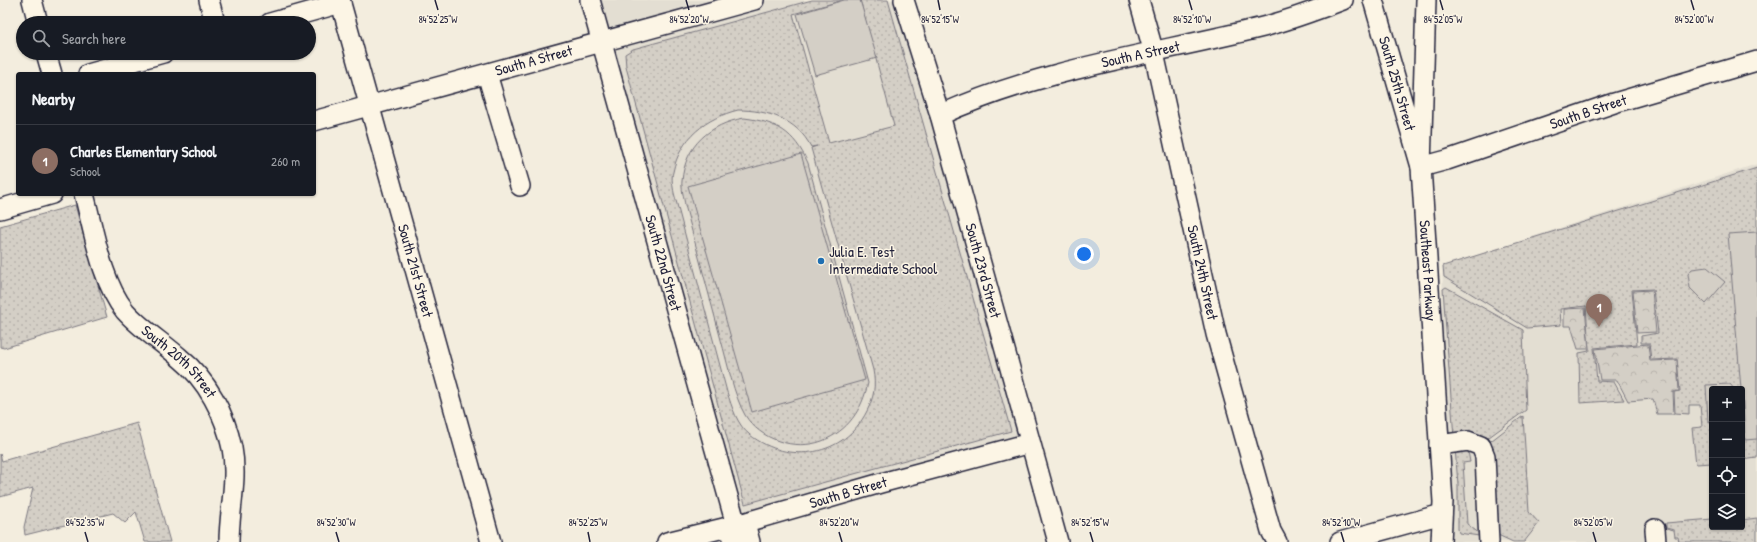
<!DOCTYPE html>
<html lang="en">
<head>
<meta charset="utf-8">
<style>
  :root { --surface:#171b24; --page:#242831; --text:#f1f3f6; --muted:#9ea1a6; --line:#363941; --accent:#1a73e8 }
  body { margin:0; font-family:"Patrick Hand",sans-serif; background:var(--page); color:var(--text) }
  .controls { position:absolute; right:12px; bottom:12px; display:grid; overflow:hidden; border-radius:4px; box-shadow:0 1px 3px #0004 }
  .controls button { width:36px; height:36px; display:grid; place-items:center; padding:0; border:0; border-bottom:1px solid var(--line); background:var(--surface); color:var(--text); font:20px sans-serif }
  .you { position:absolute; left:1084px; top:254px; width:14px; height:14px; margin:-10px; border:3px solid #fff; border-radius:50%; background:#1a73e8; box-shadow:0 0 0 6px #1a73e833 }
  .badge { display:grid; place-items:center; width:26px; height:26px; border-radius:50%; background:var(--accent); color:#fff; font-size:13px; font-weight:700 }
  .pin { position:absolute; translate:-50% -33px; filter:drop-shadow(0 1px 2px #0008) }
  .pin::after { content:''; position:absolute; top:21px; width:14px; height:12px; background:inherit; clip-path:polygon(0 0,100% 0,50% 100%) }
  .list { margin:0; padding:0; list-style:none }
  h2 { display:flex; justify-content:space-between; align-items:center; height:52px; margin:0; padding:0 16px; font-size:17px }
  h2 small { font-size:13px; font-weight:400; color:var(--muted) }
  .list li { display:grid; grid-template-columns:26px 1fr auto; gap:12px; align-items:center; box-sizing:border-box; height:72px; padding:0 16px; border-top:1px solid var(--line) }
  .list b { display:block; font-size:15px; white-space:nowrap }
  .list p { margin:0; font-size:13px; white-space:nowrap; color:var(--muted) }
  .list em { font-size:13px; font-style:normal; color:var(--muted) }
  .icon { flex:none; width:22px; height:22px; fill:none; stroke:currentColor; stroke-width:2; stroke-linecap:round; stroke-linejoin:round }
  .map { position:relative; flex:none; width:1757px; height:542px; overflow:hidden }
  .search { position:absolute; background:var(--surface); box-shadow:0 1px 3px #0004; left:16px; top:16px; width:300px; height:44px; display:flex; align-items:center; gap:10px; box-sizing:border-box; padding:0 14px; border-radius:22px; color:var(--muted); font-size:15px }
  .panel { position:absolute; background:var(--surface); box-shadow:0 1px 3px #0004; left:16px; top:72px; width:300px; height:124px; border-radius:4px }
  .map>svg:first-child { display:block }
  .built { fill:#e3ded2; fill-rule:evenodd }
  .grass { fill:url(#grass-dots); stroke:#7b7880; fill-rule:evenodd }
  .park { fill:url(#park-crowns); stroke:#7b7880 }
  .pitch { fill:#d4cfc6; stroke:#7b7880 }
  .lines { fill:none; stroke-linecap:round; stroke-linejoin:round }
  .minor-casing { stroke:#22223b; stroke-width:22 }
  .minor { stroke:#fcf5e5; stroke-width:19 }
  .ticks { fill:none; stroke:#22223b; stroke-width:1.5 }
  .poi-dot { fill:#1f6fb2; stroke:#fcf5e5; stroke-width:1.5 }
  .labels { text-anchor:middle; stroke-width:3; stroke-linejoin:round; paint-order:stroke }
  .street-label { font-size:15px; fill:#22223b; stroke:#fcf5e5 }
  .poi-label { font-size:15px; fill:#22223b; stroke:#fcf5e5; text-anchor:start }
  .ticks-label { font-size:10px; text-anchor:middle; fill:#22223b; stroke:#fcf5e5; stroke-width:3; stroke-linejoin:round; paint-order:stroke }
</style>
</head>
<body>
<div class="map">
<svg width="1757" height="542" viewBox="0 0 1757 542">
  <defs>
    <pattern id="grass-dots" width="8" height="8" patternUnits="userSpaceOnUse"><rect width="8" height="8" fill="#d4cfc6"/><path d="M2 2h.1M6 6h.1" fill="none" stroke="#b6b1ab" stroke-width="1.8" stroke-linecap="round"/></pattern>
    <pattern id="park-crowns" width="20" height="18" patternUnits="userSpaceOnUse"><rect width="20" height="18" fill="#d4cfc6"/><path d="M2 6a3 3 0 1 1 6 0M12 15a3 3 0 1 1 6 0" fill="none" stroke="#b6b1ab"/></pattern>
  </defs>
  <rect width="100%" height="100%" fill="#f3edde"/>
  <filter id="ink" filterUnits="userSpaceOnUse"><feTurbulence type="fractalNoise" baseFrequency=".025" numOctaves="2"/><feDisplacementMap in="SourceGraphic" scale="8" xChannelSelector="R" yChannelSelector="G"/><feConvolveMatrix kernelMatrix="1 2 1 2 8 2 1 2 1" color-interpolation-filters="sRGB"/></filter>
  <g filter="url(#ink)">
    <g class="built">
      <polygon points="590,0 904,0 1030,443 736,525"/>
      <path d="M 1757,164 L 1757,542 L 1441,542 L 1439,445 L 1443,266 ZM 1712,389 L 1742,389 L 1742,527 L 1712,527 Z"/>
    </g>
    <g class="grass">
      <path d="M 812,0 L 844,0 L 793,14 L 829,143 L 894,126 L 860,0 L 888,0 L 1011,431 L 745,504 L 626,67 L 625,54 L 633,49 ZM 738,110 C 767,110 797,119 811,147 L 817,146 L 811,148 L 873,370 C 876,386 874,397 867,411 C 844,457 789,465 750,435 C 737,425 732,407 727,392 L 674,193 C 673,187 671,178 673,172 C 680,138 706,118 738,110 Z"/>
      <path d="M 744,118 C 777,122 794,132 808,163 L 868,383 C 862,410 848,431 822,441 C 795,451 760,440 745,415 C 734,396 727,361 721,340 C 709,295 697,250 685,205 C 684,198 681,188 682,181 C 685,145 710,124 744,118 Z"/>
      <polygon points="1757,168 1757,458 1742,460 1742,389 1712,389 1712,463 1696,464 1692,428 1702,427 1700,405 1689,405 1689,414 1675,413 1674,392 1680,391 1677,359 1651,360 1649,343 1641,343 1641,336 1658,333 1653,289 1632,290 1637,344 1594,348 1597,381 1614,382 1624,400 1580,403 1579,353 1589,351 1586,306 1560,309 1561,325 1527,328 1444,277 1443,266"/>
      <polygon points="75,205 107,317 4,348 0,347 0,226"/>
      <polygon points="1446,287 1523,330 1526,410 1485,440 1454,438 1443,289"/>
      <polygon points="1523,416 1529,512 1539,523 1524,542 1513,542 1498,535 1487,444"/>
      <polygon points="137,423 170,542 145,542 136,512 125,523 113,513 25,535 24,527 33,488 0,497 0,454 2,461"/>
      <polygon points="1467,446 1470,462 1463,463 1467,524 1480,534 1479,536 1459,533 1458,529 1458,484 1455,448"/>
      <polygon points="1757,518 1757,542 1679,542 1678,537 1675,537 1674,530 1666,528 1666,523 1712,519 1712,527 1742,527 1742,520"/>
    </g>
    <g class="park">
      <polygon points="1652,290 1656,332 1637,333 1633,291"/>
      <polygon points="1585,308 1589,349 1578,349 1571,326 1564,326 1564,309"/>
      <polygon points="1648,344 1650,361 1677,360 1679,391 1673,392 1674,414 1657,414 1653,399 1628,401 1617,380 1600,380 1595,349"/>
    </g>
    <g class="pitch">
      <polygon points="844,0 860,0 877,58 815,75 797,14"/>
      <polygon points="801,154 865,380 752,412 688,186"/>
      <polygon points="1757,232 1757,439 1745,440 1742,389 1741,389 1728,234"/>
      <polygon points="1707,267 1725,282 1706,304 1690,288 1688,274 1692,269"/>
      <polygon points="1730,384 1734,389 1712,389 1712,422 1708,421 1706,385"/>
    </g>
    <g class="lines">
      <g class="minor-casing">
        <g id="minor">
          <polyline points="32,0 38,23"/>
          <polyline points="209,0 215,23"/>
          <path id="s1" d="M 340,0 L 491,542"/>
          <path id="s2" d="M 590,0 L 736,525"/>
          <path id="s3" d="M 904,0 L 940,115 L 1058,542"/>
          <path id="s4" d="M 1139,0 L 1154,53 L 1216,334 L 1271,531 L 1277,542"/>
          <path id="s5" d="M 1373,0 L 1421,167 L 1447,160 L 1614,103 L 1757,61"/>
          <path id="s6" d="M 1426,0 L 1421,167 L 1443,502 L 1441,542"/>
          <polyline points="270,23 341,3"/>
          <polyline points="46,53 52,74"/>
          <polyline points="88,74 163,53"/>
          <polyline points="487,74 520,186"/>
          <path id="s7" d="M 940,115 C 1043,68 1155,54 1263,27 C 1290,20 1317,10 1343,0"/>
          <path id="s8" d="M 314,121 L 754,0"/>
          <path id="s9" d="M 84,194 C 94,231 101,281 125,311 C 141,329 162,342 180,358 C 207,380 225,414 232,448 C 238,479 229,511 229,542"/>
          <polyline points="0,209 52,194"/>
          <polyline points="1439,445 1468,441 1481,446 1485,456 1489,542"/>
          <polyline points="745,523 750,542"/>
          <polyline points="729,527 733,542"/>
          <polyline points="1655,529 1656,542"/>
          <path id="s10" d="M 667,542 L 736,525 L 881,483 L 1030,443"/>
          <polyline points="1340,542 1442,514"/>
        </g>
      </g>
      <use href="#minor" class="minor"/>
    </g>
  </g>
  <path class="ticks" d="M 435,0 L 438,10M 686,0 L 689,10M 938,0 L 940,10M 1189,0 L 1192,10M 1440,0 L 1443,10M 1691,0 L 1694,10M 85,532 L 88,542M 336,532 L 339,542M 588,532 L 590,542M 839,532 L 842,542M 1090,532 L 1093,542M 1341,532 L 1344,542M 1593,532 L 1596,542"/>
  <circle class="poi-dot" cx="821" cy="261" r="4"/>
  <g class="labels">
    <g class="street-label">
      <text dy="5" stroke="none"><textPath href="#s7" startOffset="210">South A Street</textPath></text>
      <text dy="5" stroke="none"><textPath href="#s8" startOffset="228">South A Street</textPath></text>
      <text dy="5" stroke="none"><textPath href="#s5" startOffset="87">South 25th Street</textPath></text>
      <text dy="5" stroke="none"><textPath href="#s5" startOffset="350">South B Street</textPath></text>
      <text dy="5" stroke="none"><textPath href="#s2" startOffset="273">South 22nd Street</textPath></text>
      <text dy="5" stroke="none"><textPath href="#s1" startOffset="281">South 21st Street</textPath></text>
      <text dy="5" stroke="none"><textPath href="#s3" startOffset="282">South 23rd Street</textPath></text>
      <text dy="5" stroke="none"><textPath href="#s6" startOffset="271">Southeast Parkway</textPath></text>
      <text dy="5" stroke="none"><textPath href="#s4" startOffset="280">South 24th Street</textPath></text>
      <text dy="5" stroke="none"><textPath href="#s9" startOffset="199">South 20th Street</textPath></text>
      <text dy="5" stroke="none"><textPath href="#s10" startOffset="188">South B Street</textPath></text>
    </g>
    <g class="poi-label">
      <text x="829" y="257">Julia E. Test<tspan x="829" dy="17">Intermediate School</tspan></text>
    </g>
  </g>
  <g class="ticks-label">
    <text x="438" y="23">84°52'25"W</text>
    <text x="689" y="23">84°52'20"W</text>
    <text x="940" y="23">84°52'15"W</text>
    <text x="1192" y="23">84°52'10"W</text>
    <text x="1443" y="23">84°52'05"W</text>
    <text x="1694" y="23">84°52'00"W</text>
    <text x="85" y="526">84°52'35"W</text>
    <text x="336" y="526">84°52'30"W</text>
    <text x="588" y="526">84°52'25"W</text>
    <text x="839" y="526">84°52'20"W</text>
    <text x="1090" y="526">84°52'15"W</text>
    <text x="1341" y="526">84°52'10"W</text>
    <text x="1593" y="526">84°52'05"W</text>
  </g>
</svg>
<div class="controls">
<button>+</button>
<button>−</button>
<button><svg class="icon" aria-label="locate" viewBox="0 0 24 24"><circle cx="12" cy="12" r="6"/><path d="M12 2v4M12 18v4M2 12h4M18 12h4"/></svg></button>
<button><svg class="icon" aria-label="layers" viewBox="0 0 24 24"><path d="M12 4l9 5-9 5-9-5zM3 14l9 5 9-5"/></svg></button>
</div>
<div class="you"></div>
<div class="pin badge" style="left:1599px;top:327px;background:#8d6e63">1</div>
<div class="search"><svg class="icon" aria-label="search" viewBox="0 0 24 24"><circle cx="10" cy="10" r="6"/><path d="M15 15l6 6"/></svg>Search here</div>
<section class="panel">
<h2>Nearby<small></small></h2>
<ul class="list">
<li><span class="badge" style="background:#8d6e63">1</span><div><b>Charles Elementary School</b><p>School</p></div><em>260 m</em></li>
</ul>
</section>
</div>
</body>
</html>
